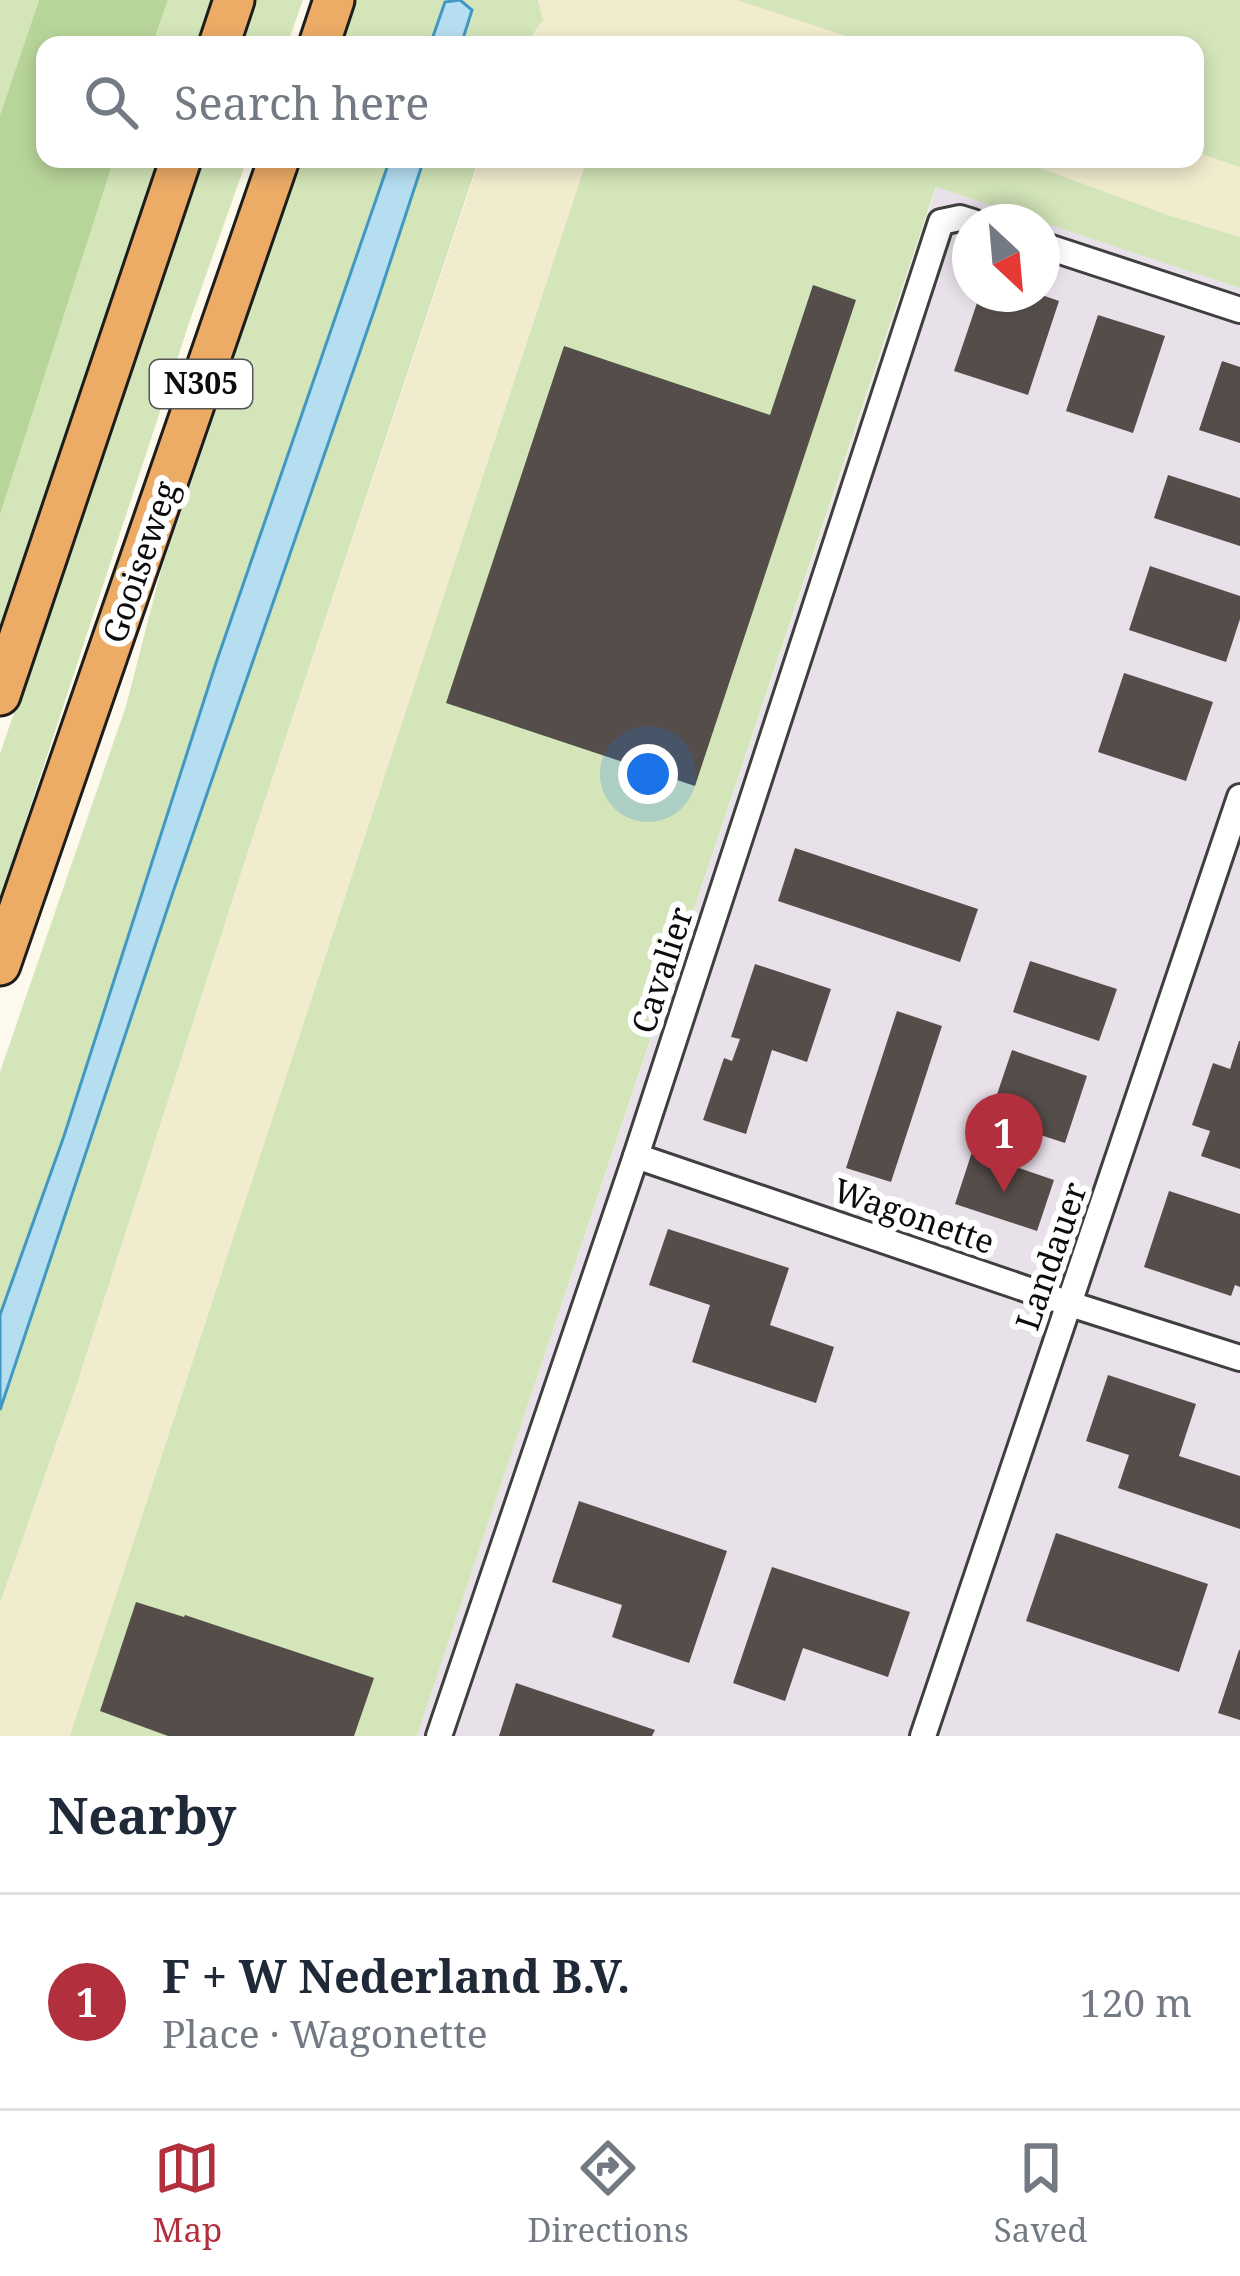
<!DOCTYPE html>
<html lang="en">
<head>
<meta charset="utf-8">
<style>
  :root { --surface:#fff; --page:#f2f2f3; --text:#1f2937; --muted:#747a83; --line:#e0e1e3; --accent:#b22f3e }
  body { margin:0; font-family:"Noto Serif",serif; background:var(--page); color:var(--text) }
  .compass { position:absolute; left:952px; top:204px; width:108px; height:108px; border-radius:50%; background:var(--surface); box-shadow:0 6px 18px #0003; rotate:154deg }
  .you { position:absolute; left:648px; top:774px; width:42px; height:42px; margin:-30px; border:9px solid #fff; border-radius:50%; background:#1a73e8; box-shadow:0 0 0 18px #1a73e833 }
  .badge { display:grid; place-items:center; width:78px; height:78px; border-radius:50%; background:var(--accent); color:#fff; font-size:39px; font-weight:700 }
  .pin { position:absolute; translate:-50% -99px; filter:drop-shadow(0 3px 6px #0008) }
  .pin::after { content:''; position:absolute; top:63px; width:42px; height:36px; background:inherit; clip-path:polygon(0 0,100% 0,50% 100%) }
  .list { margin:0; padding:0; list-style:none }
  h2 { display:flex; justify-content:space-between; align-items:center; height:156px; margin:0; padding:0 48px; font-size:51px }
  h2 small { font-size:39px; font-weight:400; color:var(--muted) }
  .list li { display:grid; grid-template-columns:78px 1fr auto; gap:36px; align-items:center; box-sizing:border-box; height:216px; padding:0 48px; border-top:3px solid var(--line) }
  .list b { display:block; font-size:45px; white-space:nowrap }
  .list p { margin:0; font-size:39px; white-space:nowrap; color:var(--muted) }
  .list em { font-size:39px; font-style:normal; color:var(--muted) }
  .icon { flex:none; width:66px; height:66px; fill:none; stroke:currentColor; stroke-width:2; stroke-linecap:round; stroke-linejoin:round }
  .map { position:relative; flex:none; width:1240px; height:1736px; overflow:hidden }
  .search { position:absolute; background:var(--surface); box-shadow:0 6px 18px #0003; left:36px; right:36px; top:36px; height:132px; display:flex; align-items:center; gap:30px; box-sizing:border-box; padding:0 42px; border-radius:24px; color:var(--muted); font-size:45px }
  .sheet { height:372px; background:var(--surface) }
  nav { display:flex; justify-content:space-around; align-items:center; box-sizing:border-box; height:168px; border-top:3px solid var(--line); background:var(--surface); font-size:33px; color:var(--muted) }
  nav a { display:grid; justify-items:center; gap:6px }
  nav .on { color:var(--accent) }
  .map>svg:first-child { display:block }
  .industrial { fill:#e9e1ea; fill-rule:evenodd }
  .farmland { fill:#f2eccf }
  .green { fill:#d3e5b9 }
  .forest { fill:#b8d599 }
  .water { fill:#b5dff1; stroke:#4198c3; stroke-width:3 }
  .building { fill:#544d49 }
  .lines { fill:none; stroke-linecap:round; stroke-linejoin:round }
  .minor-casing { stroke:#3f3f3f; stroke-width:30 }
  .trunk-casing { stroke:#1d1d1d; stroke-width:45 }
  .minor { stroke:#fff; stroke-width:24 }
  .trunk { stroke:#ecac66; stroke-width:39 }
  .labels { text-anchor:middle; stroke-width:12; stroke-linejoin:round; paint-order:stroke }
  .shield { fill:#fff; stroke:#555; stroke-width:3 }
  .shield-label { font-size:30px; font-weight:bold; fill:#0c0c0c }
  .street-label { font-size:33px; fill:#0c0c0c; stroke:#fff }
</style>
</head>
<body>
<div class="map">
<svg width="1240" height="1736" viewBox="0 0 1240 1736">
  <rect width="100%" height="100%" fill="#fef9ed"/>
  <path class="industrial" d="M 937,186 L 1240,288 L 1240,1736 L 417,1736 ZM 970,222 L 1042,222 L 1042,294 L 970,294 Z"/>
  <g class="farmland">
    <polygon points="538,0 1240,0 1240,237 1168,215 1015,159 1195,159 1195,45 681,45 657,37 650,45 525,45 543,20"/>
    <polygon points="480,159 587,159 71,1736 0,1736 0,1603 76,1387 252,839"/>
  </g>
  <g class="green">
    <polygon points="0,0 39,0 0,115"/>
    <polygon points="168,0 214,0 199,45 152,45"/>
    <polygon points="256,0 303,0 287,45 241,45"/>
    <polygon points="356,0 451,0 445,2 430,45 341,45"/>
    <polygon points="460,0 538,0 543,20 525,45 461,45 472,10"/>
    <polygon points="737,0 1240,0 1240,167 1195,152 1195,45 873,45"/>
    <polygon points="114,159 161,159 0,645 0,515"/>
    <polygon points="203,159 247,159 189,323 0,899 0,754"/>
    <polygon points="302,159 390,159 216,663 64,1136 0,1315 0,1072 126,706 161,570"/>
    <polygon points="424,159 479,159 252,839 76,1387 0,1603 0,1410 172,895 375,308"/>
    <polygon points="587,159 1015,159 1168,215 1240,237 1240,288 936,187 417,1736 70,1736"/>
  </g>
  <polygon class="forest" points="39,0 168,0 152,45 45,45 45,159 114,159 0,515 0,115"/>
  <g class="water">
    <polygon points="460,0 472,10 461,45 430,45 445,2"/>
    <polygon points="390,159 424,159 375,308 172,895 0,1410 0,1315 64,1136 216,663"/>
  </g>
  <g class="building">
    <polygon points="813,285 856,300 695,786 446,703 564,346 770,415"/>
    <polygon points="980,294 1039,294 1059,301 1028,395 954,371"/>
    <polygon points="1098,315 1165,336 1133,433 1066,411"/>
    <polygon points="1222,361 1240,367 1240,443 1199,430"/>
    <polygon points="1168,475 1240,498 1240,546 1154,518"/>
    <polygon points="1150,566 1240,596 1240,619 1226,662 1129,630"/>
    <polygon points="1124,673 1213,702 1186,781 1098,752"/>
    <polygon points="795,848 978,909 960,962 778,901"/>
    <polygon points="1030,961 1117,989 1099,1041 1013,1012"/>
    <polygon points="755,964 831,989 807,1062 772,1050 746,1134 703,1120 724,1058 732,1061 740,1039 731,1037"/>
    <polygon points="897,1011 942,1026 891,1182 846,1168"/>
    <polygon points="1239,1041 1240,1041 1240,1169 1201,1156 1210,1131 1192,1125 1213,1063 1230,1069"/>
    <polygon points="1012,1050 1087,1076 1065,1143 989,1118"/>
    <polygon points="972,1152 1054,1180 1037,1231 955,1204"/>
    <polygon points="1169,1191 1240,1214 1240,1287 1235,1285 1231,1296 1144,1267"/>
    <polygon points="668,1229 789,1268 770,1325 834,1347 816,1403 692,1362 710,1305 649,1285"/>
    <polygon points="1108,1375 1196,1404 1179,1456 1240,1476 1240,1529 1118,1488 1129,1455 1086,1441"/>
    <polygon points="579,1501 727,1551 689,1663 612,1637 622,1605 552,1582"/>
    <polygon points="1056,1533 1208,1584 1179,1672 1026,1621"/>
    <polygon points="772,1567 910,1612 888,1677 803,1648 785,1701 733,1683"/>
    <polygon points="136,1602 184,1617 185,1615 374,1678 354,1736 168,1736 100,1711"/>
    <polygon points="1239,1650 1240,1650 1240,1720 1218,1713"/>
    <polygon points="516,1683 655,1730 652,1736 499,1736"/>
  </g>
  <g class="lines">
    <g class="minor-casing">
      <g id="minor">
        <polyline points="1042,245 1240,310"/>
        <polyline points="636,1156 1070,1304 1240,1358"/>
        <polyline points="439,1736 636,1156 941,222 960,218 973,222"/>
        <polyline points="923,1736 1240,797"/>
      </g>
    </g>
    <g class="trunk-casing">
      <g id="trunk">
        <polyline points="219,45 234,0"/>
        <polyline points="319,45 334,0"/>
        <polyline points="0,695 181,159"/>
        <polyline points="0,965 279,159"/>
      </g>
    </g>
    <use href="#minor" class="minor"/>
    <use href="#trunk" class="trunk"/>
  </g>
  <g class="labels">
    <rect class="shield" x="150" y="360" width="102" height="48" rx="9"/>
    <g class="shield-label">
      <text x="201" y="394">N305</text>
    </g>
    <g class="street-label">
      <text transform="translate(140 562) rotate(-71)" y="12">Gooiseweg</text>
      <text transform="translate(662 970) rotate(-72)" y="12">Cavalier</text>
      <text transform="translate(914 1216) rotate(19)" y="12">Wagonette</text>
      <text transform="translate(1051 1256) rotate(-71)" y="12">Landauer</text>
    </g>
  </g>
</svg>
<svg class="compass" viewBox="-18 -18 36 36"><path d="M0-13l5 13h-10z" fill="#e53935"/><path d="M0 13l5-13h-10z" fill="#747a83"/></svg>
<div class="you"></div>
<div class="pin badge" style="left:1004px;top:1192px">1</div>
<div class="search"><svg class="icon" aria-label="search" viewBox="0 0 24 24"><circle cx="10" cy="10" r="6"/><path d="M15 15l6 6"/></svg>Search here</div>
</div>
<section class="sheet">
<h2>Nearby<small></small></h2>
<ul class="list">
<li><span class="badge">1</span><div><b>F + W Nederland B.V.</b><p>Place · Wagonette</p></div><em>120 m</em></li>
</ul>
</section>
<nav>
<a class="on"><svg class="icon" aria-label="map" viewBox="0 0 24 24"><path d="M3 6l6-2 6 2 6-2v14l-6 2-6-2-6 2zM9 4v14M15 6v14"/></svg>Map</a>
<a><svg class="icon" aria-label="directions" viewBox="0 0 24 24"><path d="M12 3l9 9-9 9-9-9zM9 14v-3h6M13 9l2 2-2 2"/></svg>Directions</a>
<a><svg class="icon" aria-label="saved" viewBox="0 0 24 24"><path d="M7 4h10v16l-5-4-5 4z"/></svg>Saved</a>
</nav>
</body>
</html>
